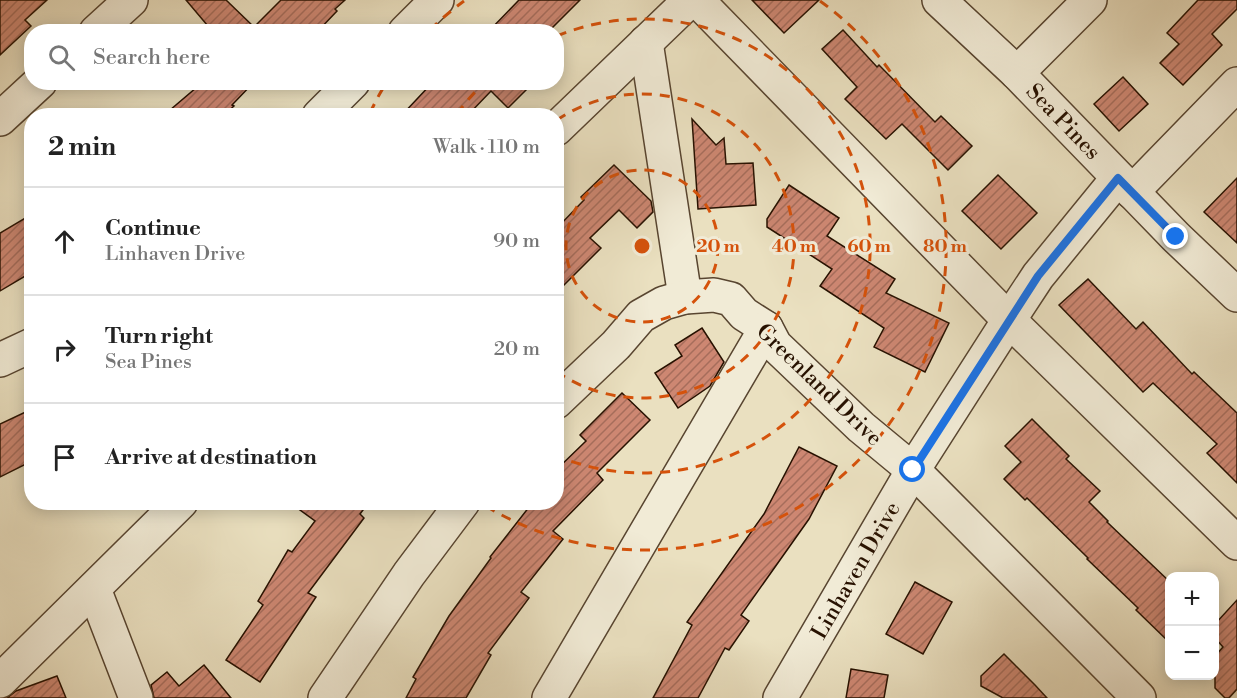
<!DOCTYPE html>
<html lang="en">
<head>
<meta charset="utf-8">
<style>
  :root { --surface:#fff; --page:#f2f2f2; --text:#222; --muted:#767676; --line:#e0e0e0 }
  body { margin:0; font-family:"Libre Bodoni",serif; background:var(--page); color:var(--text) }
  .controls { position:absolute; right:18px; bottom:18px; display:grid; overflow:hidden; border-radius:12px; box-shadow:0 3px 15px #0003 }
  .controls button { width:54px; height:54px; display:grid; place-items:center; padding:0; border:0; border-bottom:2px solid var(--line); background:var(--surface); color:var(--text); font:30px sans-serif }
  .stop { position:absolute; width:18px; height:18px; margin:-14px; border:4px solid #1a73e8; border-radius:50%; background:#fff }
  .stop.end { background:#1a73e8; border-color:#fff; box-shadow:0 2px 6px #0008 }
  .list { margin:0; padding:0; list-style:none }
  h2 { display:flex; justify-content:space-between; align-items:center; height:78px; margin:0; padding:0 24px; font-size:26px }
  h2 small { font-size:20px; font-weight:400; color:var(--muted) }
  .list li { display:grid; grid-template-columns:39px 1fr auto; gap:18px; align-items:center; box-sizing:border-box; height:108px; padding:0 24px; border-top:2px solid var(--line) }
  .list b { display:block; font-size:22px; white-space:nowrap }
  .list p { margin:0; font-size:20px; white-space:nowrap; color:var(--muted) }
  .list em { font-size:20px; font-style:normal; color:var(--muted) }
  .icon { flex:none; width:33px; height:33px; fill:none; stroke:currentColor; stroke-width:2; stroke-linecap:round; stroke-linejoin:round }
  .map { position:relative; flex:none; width:1237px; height:698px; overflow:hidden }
  .search { position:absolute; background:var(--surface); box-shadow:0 3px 15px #0003; left:24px; top:24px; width:540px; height:66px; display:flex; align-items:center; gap:15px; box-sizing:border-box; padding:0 21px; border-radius:24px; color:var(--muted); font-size:22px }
  .panel { position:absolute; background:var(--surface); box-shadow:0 3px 15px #0003; left:24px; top:108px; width:540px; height:402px; border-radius:24px }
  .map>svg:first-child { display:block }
  .building { fill:url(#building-hatch); stroke:#271100; stroke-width:1.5 }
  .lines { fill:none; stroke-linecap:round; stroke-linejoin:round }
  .minor-casing { stroke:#584530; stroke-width:36 }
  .minor { stroke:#f1ebd6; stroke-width:33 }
  .route { stroke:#1a73e8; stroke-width:8 }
  .ring { fill:none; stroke:#d5520b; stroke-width:3; stroke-dasharray:10 8 }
  .labels { text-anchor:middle; stroke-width:6; stroke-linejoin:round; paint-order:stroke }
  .street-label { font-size:22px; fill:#271100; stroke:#f1ebd6 }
  .centre { fill:#d5520b; stroke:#f1ebd6; stroke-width:3 }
  .ring-label { font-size:18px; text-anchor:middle; font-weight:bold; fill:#d5520b; stroke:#f1ebd6; stroke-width:6; stroke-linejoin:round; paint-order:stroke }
</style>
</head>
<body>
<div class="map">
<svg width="1237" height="698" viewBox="0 0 1237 698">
  <defs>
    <pattern id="building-hatch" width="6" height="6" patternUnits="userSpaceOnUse" patternTransform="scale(1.5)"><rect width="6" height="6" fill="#cd8772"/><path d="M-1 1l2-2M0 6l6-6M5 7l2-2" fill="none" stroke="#a66d5b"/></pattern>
  </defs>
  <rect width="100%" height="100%" fill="#eae0c0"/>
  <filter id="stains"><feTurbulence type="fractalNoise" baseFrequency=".00333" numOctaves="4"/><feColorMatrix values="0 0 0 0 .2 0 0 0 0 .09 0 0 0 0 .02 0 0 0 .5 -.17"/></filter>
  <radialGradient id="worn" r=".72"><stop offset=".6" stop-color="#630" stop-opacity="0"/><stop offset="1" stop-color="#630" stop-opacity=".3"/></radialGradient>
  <g class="building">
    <polygon points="0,0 47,0 25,20 31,26 0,55"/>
    <polygon points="186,0 226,0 254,27 281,0 345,0 335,9 337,11 317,32 213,32"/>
    <polygon points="519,0 580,0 548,32 488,32"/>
    <polygon points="752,0 819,0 784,33"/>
    <polygon points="1198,0 1237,0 1237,9 1212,34 1222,45 1183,85 1160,63 1179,44 1167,33"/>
    <polygon points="843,30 877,67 879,65 935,122 941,116 972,146 948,170 902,124 886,139 845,99 857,87 822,49"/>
    <polygon points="1123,77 1148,104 1119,131 1094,104"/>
    <polygon points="203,82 254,82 232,105 234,106 223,116 163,116"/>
    <polygon points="433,82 534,82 508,108 491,91 467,116 401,116"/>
    <polygon points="692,119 716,145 724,138 726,164 753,163 756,205 698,209"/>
    <polygon points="614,165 651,201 653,212 637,228 619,210 590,238 601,248 556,293 556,229 584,200 581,197"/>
    <polygon points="998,175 1037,213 1001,249 962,211"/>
    <polygon points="1237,178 1237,243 1204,212"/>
    <polygon points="789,185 839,218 827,236 895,279 886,293 949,323 925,372 874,347 884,328 820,286 832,269 767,227 767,219"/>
    <polygon points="32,214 32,272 0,291 0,233"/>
    <polygon points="1088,279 1136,329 1143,322 1192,374 1194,372 1237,413 1237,483 1207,453 1217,444 1153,383 1143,392 1059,305"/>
    <polygon points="702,328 724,362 710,386 678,408 655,373 682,356 675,345"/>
    <polygon points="622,393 650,420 597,473 603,480 553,531 563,539 521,592 529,598 488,653 491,655 466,698 406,698 416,679 413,677 449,616 491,558 490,557 533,502 556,502 556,470 586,441 580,435"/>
    <polygon points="32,409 32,461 0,477 0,424"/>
    <polygon points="1032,419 1069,456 1066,459 1100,491 1089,502 1108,521 1107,522 1170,582 1170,643 1136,610 1138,608 1087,559 1088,558 1027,498 1025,500 1004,479 1021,462 1005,446"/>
    <polygon points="799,447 837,466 809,519 741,615 749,621 729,650 725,648 698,698 653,698 692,625 687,622 764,514"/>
    <polygon points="289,502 369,502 360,514 364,518 308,593 316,597 260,682 226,660 263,605 258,601 288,550 292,552 315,521"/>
    <polygon points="915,582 952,602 923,654 886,634"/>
    <polygon points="1237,600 1237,689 1229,698 1225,698 1215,688 1215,656 1223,647 1215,638 1215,624"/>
    <polygon points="1004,654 1035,685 1047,698 1003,698 981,686 981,676"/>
    <polygon points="204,665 231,698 154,698 151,685 167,672 179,686"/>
    <polygon points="851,669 888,675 884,698 846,698"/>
    <polygon points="57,676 66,698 7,698 16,691"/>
  </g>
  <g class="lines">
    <g class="minor-casing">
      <g id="minor">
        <polyline points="697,0 1009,320 1237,543"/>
        <polyline points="939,0 1017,73 1176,237 1237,295"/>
        <polyline points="96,32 131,0"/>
        <polyline points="405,32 437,0"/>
        <polyline points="646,42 685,297"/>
        <polyline points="1017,73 1090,0"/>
        <polyline points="319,116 353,82"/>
        <polyline points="0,119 40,82"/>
        <polyline points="556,129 690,0"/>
        <polyline points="1132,192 1237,84"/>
        <polyline points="0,360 32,345"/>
        <polyline points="556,402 616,345 641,316 664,303 685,297 714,295 731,299 744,314 766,328 775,345 861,427 913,470 1139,698"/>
        <polyline points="94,589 136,698"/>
        <polyline points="0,681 181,502"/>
        <polyline points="325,698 409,574 463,502"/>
        <polyline points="549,698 766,328"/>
        <polyline points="780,698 913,470 1009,320 1038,276 1118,178"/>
      </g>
    </g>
    <use href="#minor" class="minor"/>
  </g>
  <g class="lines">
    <polyline class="route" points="913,470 1038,276 1118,178 1176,237"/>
  </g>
  <g class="ring">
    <circle cx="642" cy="246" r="76"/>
    <path d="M557 120A152 152 0 1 1 557 372"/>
    <path d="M457 114A227 227 0 0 1 484 83M557 36A227 227 0 1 1 557 456"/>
    <path d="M370 113A303 303 0 0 1 386 83M430 30A303 303 0 0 1 464 1M820 1A303 303 0 0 1 481 503"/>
  </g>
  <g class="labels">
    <g class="street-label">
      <text transform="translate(1064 121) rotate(46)" y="8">Sea Pines</text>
      <text transform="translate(820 384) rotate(44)" y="8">Greenland Drive</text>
      <text transform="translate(855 570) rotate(-60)" y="8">Linhaven Drive</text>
    </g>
  </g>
  <circle cx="642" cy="246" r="9" class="centre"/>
  <g class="ring-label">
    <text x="718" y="252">20 m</text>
    <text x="794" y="252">40 m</text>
    <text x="869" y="252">60 m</text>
    <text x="945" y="252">80 m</text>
  </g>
  <rect width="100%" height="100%" filter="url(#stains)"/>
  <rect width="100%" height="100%" fill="url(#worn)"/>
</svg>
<div class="controls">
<button>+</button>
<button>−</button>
</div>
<div class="stop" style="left:913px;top:470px"></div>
<div class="stop end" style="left:1176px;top:237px"></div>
<div class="search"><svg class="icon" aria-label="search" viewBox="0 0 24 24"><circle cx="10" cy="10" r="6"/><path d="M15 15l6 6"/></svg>Search here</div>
<section class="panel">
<h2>2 min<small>Walk · 110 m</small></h2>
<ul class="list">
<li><svg class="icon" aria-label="ahead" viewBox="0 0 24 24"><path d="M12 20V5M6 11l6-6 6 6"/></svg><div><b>Continue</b><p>Linhaven Drive</p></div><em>90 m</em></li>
<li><svg class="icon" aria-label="right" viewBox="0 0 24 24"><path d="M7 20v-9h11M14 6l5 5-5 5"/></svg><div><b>Turn right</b><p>Sea Pines</p></div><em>20 m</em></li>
<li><svg class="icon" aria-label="arrive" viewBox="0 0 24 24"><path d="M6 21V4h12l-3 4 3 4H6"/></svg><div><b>Arrive at destination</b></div></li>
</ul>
</section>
</div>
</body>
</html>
